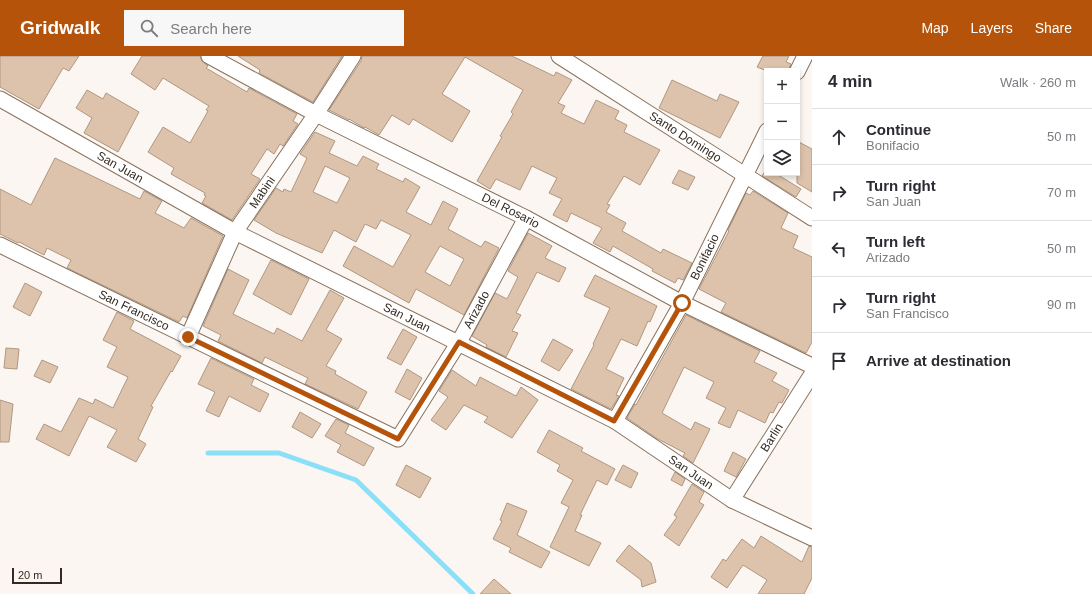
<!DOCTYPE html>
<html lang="en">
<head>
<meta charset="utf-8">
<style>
  :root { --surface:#fff; --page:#f7f7f7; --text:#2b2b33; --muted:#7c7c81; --line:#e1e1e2; --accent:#b45309 }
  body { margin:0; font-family:Helvetica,sans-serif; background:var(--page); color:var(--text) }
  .controls { position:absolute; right:12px; top:12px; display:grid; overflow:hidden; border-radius:0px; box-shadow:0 2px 6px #0003 }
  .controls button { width:36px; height:36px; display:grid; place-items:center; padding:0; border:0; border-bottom:1px solid var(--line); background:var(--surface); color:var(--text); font:20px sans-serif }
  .scale { position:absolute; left:12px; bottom:10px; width:50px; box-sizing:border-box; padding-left:4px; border:2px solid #342a21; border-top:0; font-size:11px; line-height:14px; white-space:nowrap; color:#342a21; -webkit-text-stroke:3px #fbf6f1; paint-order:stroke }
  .stop { position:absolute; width:12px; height:12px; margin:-9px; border:3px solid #b45309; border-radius:50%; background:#fff }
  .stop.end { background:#b45309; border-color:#fff; box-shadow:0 1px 4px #0008 }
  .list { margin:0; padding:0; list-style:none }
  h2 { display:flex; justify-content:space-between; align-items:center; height:52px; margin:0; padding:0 16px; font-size:17px }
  h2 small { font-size:13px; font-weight:400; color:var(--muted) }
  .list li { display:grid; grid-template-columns:26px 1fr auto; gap:12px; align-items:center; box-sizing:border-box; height:56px; padding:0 16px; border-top:1px solid var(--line) }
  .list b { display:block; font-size:15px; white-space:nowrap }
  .list p { margin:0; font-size:13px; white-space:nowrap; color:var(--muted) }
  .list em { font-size:13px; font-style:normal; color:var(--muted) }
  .icon { flex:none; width:22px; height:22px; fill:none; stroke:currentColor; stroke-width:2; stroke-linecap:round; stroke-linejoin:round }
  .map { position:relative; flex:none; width:812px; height:538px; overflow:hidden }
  header { display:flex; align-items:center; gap:24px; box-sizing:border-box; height:56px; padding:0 20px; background:var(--accent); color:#fff }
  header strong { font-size:19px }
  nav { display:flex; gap:22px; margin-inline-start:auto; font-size:14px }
  .search { width:280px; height:36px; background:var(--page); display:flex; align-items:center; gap:10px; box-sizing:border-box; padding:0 14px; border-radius:0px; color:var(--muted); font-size:15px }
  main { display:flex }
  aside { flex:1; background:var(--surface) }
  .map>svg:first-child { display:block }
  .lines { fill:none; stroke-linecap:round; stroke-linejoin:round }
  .stream { stroke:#8be0f9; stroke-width:5 }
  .building { fill:#ddc3ac; stroke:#b09781; fill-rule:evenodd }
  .street-casing { stroke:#89715c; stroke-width:17 }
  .street { stroke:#fff; stroke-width:15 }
  .route { stroke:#b45309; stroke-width:5 }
  .labels { text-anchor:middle; stroke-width:3.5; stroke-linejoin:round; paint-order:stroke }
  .street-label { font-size:12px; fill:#342a21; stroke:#fbf6f1 }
</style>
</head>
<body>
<header>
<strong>Gridwalk</strong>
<div class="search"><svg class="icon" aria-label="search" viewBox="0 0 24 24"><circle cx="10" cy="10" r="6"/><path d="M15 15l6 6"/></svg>Search here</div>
<nav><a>Map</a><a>Layers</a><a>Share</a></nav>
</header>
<main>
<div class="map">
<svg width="812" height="538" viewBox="0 0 812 538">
  <rect width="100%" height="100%" fill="#fbf6f1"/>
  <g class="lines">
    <polyline class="stream" points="208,397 279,397 356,424 473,538"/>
  </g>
  <g class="building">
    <polygon points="0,0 79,0 69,15 63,12 39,53 0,31"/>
    <polygon points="142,0 200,0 202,5 208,10 206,12 247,36 249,32 297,58 293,65 298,68 283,90 280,88 274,98 267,93 251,118 260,123 232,164 202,147 206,140 204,139 205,137 171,118 174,112 148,96 163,71 190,87 208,55 206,54 209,50 163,22 155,34 131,18"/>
    <polygon points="238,0 342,0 313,46 259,17 260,14"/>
    <polygon points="362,0 512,0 554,20 556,16 572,24 558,47 565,50 561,57 584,68 596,44 619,55 615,63 627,69 624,76 660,94 640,129 624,120 607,148 610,149 606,156 626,167 622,175 661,197 663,193 692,207 683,224 678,222 675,227 652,215 653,213 613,190 610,196 593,187 602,172 571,157 567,166 553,159 562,143 549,137 557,122 532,110 520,134 496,123 490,133 477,125 502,81 500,80 513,58 511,56 523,34 465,1 442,38 470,55 452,86 413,63 409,69 392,59 379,79 365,71 364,72 349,63 349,64 329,54 361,5"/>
    <polygon points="763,0 789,0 786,6 791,8 788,15 767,15 757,11"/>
    <polygon points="672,24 717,45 720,38 739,46 720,82 659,52"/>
    <polygon points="87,34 103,43 106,37 139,56 118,96 84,77 92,62 76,52"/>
    <path d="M 315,76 L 335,85 L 329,97 L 357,110 L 363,100 L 379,108 L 376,113 L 403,126 L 405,122 L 420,131 L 406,156 L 431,169 L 443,145 L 458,153 L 448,173 L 481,191 L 485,185 L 499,192 L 464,259 L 416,233 L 409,247 L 343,210 L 354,190 L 393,211 L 411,179 L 381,164 L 376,173 L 365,168 L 356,186 L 334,174 L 322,197 L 276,177 L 254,164 L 276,132 L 283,136 L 284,133 L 291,136 L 307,102 L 300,98 ZM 325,110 L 350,122 L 337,147 L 313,136 ZM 440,190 L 464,203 L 450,230 L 425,216 Z"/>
    <polygon points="797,85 812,93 812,136 797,127"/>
    <polygon points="55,102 140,143 144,135 162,145 155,157 184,172 191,162 223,180 187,262 183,260 179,266 67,212 71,204 47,192 44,199 19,186 18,187 0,178 0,133 31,149"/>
    <polygon points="767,112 767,117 775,117 801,133 796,141 762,120"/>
    <polygon points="679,114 695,121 688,134 672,127"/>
    <polygon points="753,135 788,157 781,172 798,180 793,192 812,201 812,286 806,297 721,256 726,247 699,233 729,175 728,174 746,137 750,139"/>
    <polygon points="528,177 552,190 545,202 566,212 559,226 537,216 516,257 521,259 512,275 518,277 506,301 486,291 487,289 472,280 495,237 507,243 518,221 508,215"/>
    <polygon points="271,204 309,223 291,259 253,238"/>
    <polygon points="228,213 249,224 233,258 274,278 277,272 302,285 330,234 344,242 326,274 342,283 326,310 336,315 335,318 367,336 358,353 305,328 308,322 265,301 262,307 218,285 221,279 203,270"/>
    <polygon points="595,219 657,250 650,266 648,265 637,290 621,283 606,313 624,322 616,339 619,340 611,353 571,333 594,289 593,288 610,252 584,240"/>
    <polygon points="25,227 42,236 30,260 13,251"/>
    <polygon points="117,256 134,265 130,273 181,300 172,316 171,315 151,350 153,351 138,383 146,388 136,406 107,391 117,374 89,360 69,400 36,383 44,368 61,376 79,342 93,348 95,343 113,352 128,321 107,311 117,291 103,284"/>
    <polygon points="686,259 760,295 754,306 777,317 772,325 789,334 782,347 779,346 773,357 770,356 765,367 738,354 730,372 718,367 726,352 706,342 714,326 684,311 662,357 691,374 695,366 710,373 693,407 683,400 685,397 656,382 627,362 635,348 636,349"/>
    <polygon points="403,273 417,281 401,309 387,302"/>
    <polygon points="553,283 573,294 559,315 541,305"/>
    <polygon points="6,292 19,293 17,313 4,312"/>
    <polygon points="211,302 254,323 251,329 269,338 260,356 229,340 219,361 206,355 215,336 198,328"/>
    <polygon points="42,304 58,311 50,327 34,320"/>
    <polygon points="407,313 422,322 410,344 395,336"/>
    <polygon points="452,314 476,330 480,321 516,340 521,331 538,344 512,382 484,366 488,361 464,349 446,374 431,364 448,341 439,335"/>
    <polygon points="0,344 13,348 9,386 0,386"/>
    <polygon points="300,356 321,368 312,382 292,371"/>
    <polygon points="336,363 349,369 345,377 374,392 364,410 337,396 341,389 325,380"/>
    <polygon points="549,374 583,392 581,395 615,413 607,429 597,424 580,459 582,459 575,475 601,487 589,510 550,491 569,451 561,447 573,424 557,415 560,409 537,396"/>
    <polygon points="733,396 746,403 736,421 724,415"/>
    <polygon points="406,409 431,422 420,442 396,429"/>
    <polygon points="623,409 638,417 631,432 615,424"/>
    <polygon points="675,416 685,423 682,430 671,424"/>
    <polygon points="692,428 704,436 699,446 704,449 679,490 664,479 677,461 674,459"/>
    <polygon points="507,447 527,455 517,479 550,496 541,512 509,496 511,492 493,483 502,465 500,464"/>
    <polygon points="761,480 802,506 809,490 812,491 812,522 804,538 758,538 767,524 743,509 727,532 711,521 723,503 726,505 742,483 754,492"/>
    <polygon points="629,489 651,507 656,526 642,531 641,524 616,505"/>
    <polygon points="494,523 511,538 480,538"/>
  </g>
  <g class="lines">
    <g class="street-casing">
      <g id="street">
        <path id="s1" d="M 209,0 L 316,58 L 526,162 L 682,247 L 812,310"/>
        <path id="s2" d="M 559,0 L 812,162"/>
        <polyline points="797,16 805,0"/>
        <path id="s3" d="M 0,43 L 235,176 L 615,365 L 732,444 L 812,482"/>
        <path id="s4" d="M 0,189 L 398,383 L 459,286 L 526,162"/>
        <path id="s5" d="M 188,281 L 235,176 L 316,58 L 353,0"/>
        <path id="s6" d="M 615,365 L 682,247 L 767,75"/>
        <path id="s7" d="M 732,444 L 812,318"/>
      </g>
    </g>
    <use href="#street" class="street"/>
  </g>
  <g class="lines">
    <polyline class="route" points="188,281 398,383 459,286 614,365 682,247"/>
  </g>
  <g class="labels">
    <g class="street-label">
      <text dy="4" stroke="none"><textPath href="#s2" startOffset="150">Santo Domingo</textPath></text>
      <text dy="4" stroke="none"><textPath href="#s3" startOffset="138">San Juan</textPath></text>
      <text dy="4" stroke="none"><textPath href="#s5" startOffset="163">Mabini</textPath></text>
      <text dy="4" stroke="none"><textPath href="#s1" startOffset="339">Del Rosario</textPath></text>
      <text dy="4" stroke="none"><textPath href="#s6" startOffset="187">Bonifacio</textPath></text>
      <text dy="4" stroke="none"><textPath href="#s4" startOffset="594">Arizado</textPath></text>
      <text dy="4" stroke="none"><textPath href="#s4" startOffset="149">San Francisco</textPath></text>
      <text dy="4" stroke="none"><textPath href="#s3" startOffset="462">San Juan</textPath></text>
      <text dy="4" stroke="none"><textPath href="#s7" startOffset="74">Barlin</textPath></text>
      <text dy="4" stroke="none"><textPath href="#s3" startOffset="786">San Juan</textPath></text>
    </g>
  </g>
</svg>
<div class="controls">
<button>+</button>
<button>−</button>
<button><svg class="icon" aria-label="layers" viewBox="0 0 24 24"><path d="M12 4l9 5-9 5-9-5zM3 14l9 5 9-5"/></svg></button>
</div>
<div class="scale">20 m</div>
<div class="stop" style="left:682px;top:247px"></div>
<div class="stop end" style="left:188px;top:281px"></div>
</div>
<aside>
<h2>4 min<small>Walk · 260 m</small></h2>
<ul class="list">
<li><svg class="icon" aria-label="ahead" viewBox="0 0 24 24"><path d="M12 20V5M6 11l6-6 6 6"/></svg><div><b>Continue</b><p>Bonifacio</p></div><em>50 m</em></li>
<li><svg class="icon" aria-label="right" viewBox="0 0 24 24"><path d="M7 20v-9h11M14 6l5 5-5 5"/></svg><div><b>Turn right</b><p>San Juan</p></div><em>70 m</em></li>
<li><svg class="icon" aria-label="left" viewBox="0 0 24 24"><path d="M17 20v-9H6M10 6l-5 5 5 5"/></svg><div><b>Turn left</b><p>Arizado</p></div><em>50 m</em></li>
<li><svg class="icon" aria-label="right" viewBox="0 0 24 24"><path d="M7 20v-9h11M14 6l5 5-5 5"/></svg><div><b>Turn right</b><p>San Francisco</p></div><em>90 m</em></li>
<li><svg class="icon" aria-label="arrive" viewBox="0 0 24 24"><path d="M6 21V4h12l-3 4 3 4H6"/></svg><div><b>Arrive at destination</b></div></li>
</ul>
</aside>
</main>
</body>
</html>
